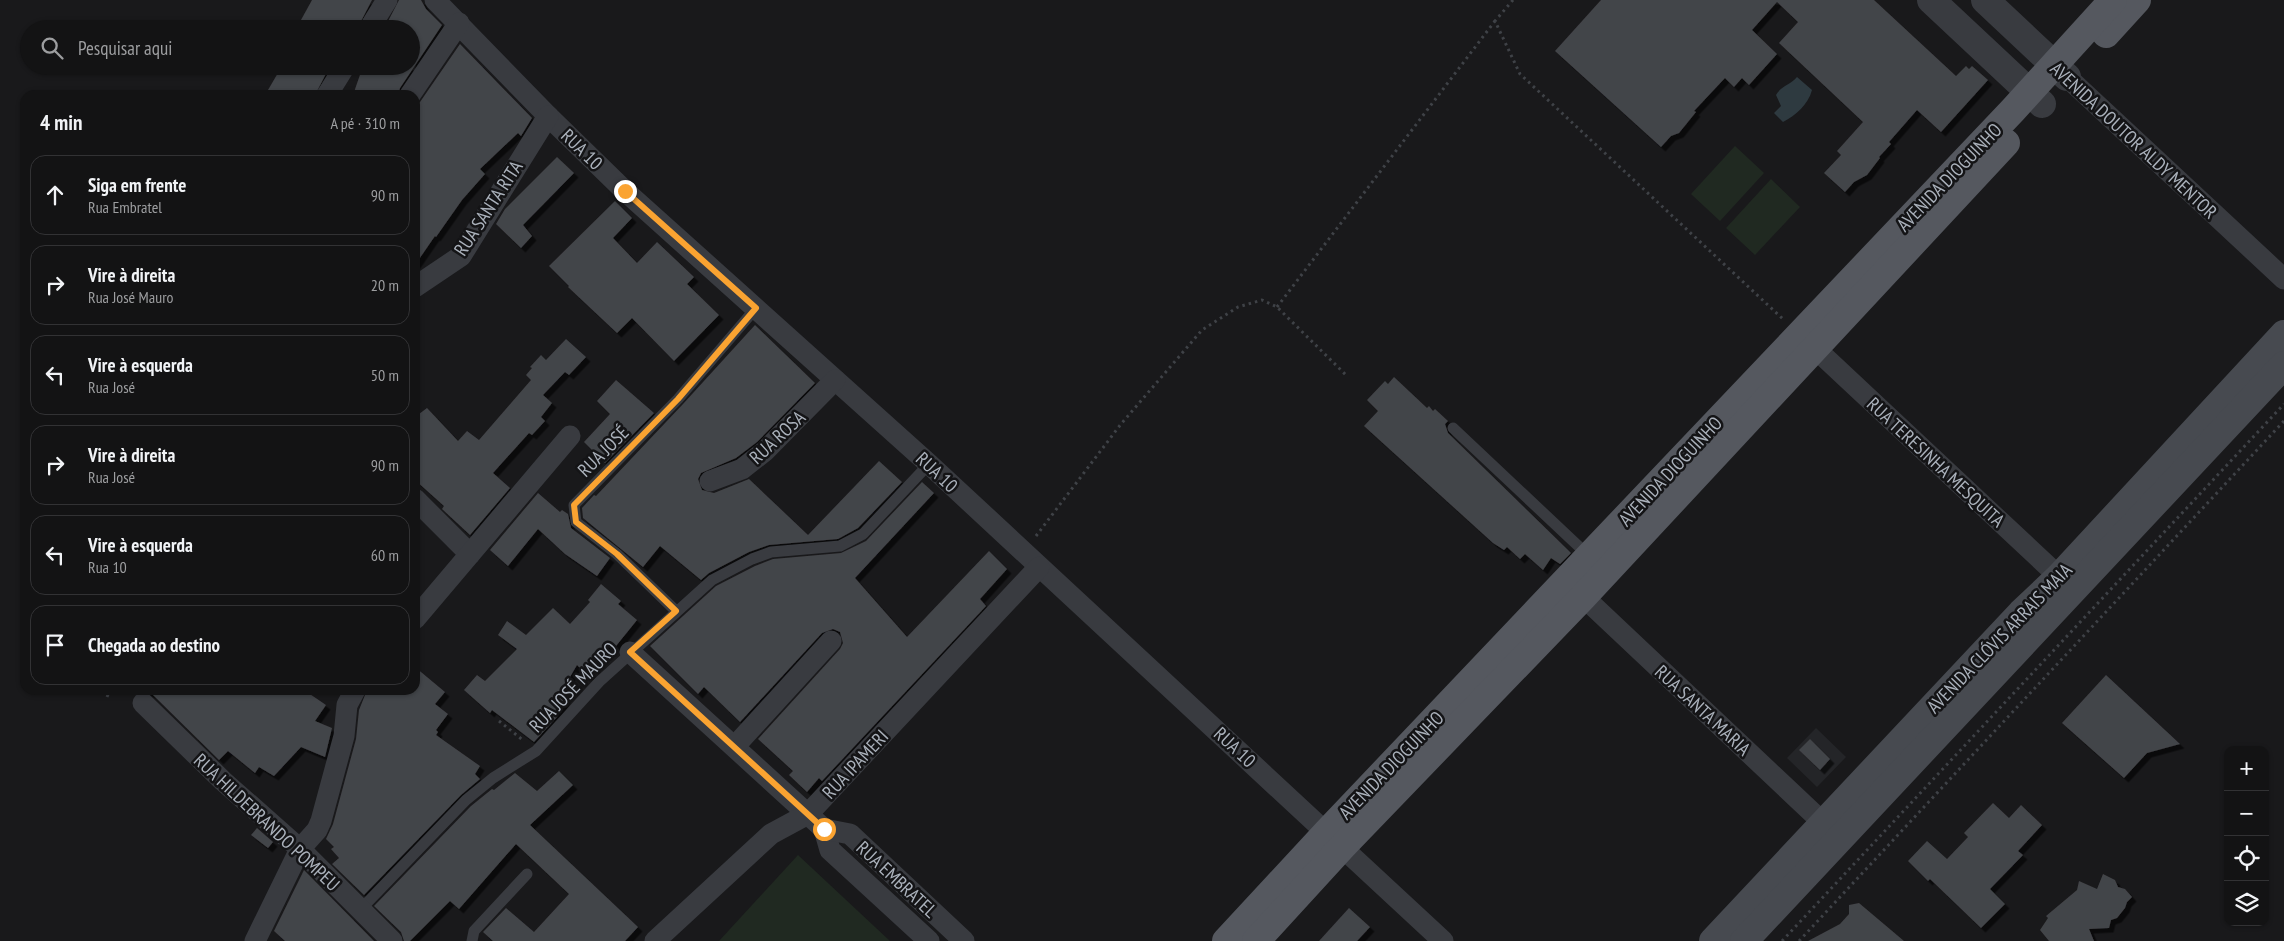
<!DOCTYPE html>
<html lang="pt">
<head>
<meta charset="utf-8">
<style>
  :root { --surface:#131314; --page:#202022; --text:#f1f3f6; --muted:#9d9ea0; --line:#323234 }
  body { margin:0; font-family:"PT Sans Narrow",sans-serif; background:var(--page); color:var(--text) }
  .controls { position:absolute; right:15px; bottom:15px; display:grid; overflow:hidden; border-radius:10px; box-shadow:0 1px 4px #0004 }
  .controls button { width:45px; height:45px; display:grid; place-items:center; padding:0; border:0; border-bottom:1px solid var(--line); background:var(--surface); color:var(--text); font:25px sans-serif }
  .stop { position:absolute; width:15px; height:15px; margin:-11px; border:4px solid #faa331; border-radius:50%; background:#fff }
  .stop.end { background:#faa331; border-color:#fff; box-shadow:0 1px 5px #0008 }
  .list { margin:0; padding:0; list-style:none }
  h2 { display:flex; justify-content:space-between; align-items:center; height:65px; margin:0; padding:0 20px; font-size:21px }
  h2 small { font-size:16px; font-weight:400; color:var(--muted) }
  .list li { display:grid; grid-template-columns:32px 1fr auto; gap:15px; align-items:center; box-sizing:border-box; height:80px; margin:0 10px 10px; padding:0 10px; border:1px solid var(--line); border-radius:15px }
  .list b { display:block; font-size:19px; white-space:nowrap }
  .list p { margin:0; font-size:16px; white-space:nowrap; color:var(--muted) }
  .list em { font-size:16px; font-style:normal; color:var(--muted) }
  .icon { flex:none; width:28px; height:28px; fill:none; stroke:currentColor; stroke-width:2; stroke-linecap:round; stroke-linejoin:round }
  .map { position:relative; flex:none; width:2284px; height:941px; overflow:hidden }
  .search { position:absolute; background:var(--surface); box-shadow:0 1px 4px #0004; left:20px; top:20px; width:400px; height:55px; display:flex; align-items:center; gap:12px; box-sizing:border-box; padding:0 18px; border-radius:28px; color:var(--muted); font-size:19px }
  .panel { position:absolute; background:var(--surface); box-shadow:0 1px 4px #0004; left:20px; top:90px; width:400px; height:605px; border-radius:15px }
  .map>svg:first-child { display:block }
  .built { fill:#242528 }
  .green { fill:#202921 }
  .water { fill:#2e3a40 }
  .building { fill:#434448; filter:url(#shadow) }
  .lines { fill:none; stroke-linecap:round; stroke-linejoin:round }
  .path { stroke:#3f4247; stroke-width:3; stroke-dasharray:2.5 4; stroke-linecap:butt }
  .service { stroke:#393b40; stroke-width:11 }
  .minor { stroke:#393b40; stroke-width:21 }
  .tertiary { stroke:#393b40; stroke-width:28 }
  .secondary { stroke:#474a50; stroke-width:28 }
  .primary { stroke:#55585f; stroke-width:28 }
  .route { stroke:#faa331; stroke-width:6 }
  .labels { text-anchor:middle; stroke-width:5; stroke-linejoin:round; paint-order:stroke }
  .street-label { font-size:19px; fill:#aab1bb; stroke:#141416 }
</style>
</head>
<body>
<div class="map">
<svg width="2284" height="941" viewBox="0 0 2284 941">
  <defs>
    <filter id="shadow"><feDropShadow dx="4.5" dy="4.5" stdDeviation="0" flood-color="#0009"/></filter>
  </defs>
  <rect width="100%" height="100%" fill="#19191b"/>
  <polygon class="built" points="1816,728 1846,757 1817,787 1787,758"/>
  <g class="green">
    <polygon points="1735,146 1764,173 1720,221 1691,194"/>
    <polygon points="1771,179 1800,207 1755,255 1726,228"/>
    <polygon points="798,855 890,941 719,941"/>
  </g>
  <path class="water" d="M 1797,77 L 1812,90 C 1808,105 1796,115 1783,122 L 1774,113 L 1781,106 L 1776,95 C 1781,86 1790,85 1797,77 Z"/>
  <g class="building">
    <polygon points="312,0 372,0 357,29 296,29"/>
    <polygon points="399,0 421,0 426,9 442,25 400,88 398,95 353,95 363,66 411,66 411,29 384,29"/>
    <polygon points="1601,0 1874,0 1956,76 1966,66 1969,69 1972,66 1988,80 1941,132 1917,110 1889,142 1891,144 1879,157 1880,158 1867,175 1854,182 1845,192 1824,173 1841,155 1837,151 1863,122 1779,43 1798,22 1777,2 1752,30 1777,54 1749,85 1742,78 1734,87 1725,78 1694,111 1696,112 1679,133 1671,136 1661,147 1555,51"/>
    <polygon points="460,44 532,118 521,136 518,133 480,169 485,174 462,200 436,237 435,236 415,265 415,106 420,102"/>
    <polygon points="282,66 330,66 315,95 275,95 268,90"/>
    <polygon points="557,157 574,173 523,225 532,236 521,248 496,224 505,209"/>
    <polygon points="615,201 632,218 613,238 637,263 657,242 694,277 687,284 719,315 674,361 632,318 617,333 568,287 569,286 549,266"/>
    <polygon points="755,325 815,383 757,442 736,458 701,473 698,479 702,490 714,493 749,479 808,535 879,461 902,482 858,528 838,539 769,545 749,552 709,573 701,580 660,546 643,567 583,518 582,508 594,495 596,496 683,404"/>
    <polygon points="566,339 586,357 569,375 565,372 543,395 552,403 541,417 545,421 532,435 529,433 493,473 510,488 470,535 442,509 444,506 415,480 415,417 427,408 458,441 467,431 479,440 531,380 526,375 532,368 530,367 541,355 546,360"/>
    <polygon points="1394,377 1427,408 1429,406 1433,411 1435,409 1448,421 1445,424 1448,433 1567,549 1571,553 1560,564 1551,558 1543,570 1525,554 1520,559 1507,547 1504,550 1493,543 1364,426 1378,411 1367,400 1385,381 1388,384"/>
    <polygon points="616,380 654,413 605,463 584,442 610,414 597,401"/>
    <polygon points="922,482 934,493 855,578 907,637 989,551 1007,569 980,599 986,606 822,781 819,778 807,792 789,775 793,771 758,739 840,649 843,643 840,632 833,629 822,633 740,722 704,687 698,694 650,646 716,586 755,566 773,559 841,553 866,541"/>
    <polygon points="538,493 560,512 562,510 568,514 571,528 610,558 597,576 565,554 538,529 508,566 490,550"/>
    <polygon points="601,584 621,601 618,604 637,620 616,646 610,641 582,670 577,665 560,694 566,698 557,717 534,742 492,710 490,713 464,690 477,675 485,681 517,649 498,635 507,621 526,635 553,608 570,624 590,602 588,600"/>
    <polygon points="415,667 445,692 435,704 448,714 436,730 438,732 436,735 480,766 475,774 480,779 461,795 364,895 332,864 339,858 331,849 334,847 326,839 333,824 356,739 359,710 367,690 415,690"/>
    <polygon points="2106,675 2180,744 2147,753 2124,778 2062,723"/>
    <polygon points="142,690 304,690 326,705 315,721 332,728 325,757 301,747 274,776 259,767 255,773 228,751 219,760 152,694"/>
    <polygon points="1810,739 1830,759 1820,770 1799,750"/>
    <polygon points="559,771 573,785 530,825 638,927 625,941 493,941 483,932 506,908 534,932 569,894 516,844 459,909 450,901 410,941 404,941 401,932 374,906 471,806 492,789 494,790 515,773 537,791"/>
    <polygon points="1993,803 2009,818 2021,805 2042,825 2018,851 2023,855 1990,889 2005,904 1981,928 1930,879 1928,881 1908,861 1927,841 1947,859 1968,837 1964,833"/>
    <polygon points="257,828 273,842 268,848 251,835"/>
    <polygon points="304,870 374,941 285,941 274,931"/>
    <polygon points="2103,874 2115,880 2118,887 2125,889 2132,897 2127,902 2125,908 2117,918 2111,920 2109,928 2089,929 2094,941 2049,941 2040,930 2048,918 2046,916 2077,890 2079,881 2097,889"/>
    <polygon points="1859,903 1904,941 1808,941 1840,924 1849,914 1849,905"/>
    <polygon points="1349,908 1370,927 1357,941 1319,941"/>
  </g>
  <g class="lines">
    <g class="path">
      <polyline points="1513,0 1495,21 1520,74 1784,320"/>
      <polyline points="1277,307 1495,21"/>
      <polyline points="1036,536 1121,424 1202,330 1238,307 1262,300 1277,307 1346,375"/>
      <polyline points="107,697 110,690"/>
      <polyline points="499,721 524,741"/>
      <polyline points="1782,941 2284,404"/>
      <polyline points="1799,941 2284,421"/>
    </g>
    <g class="service">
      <polyline points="1453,428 1590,557"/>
      <polyline points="676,611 617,554 576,522 574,505 678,399 756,308"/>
      <polyline points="360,910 466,800 493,778 536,751 599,682 712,580 752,559 771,552 840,546 863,534 929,464"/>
      <polyline points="472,941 474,931 527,874"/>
    </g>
    <g class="minor">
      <polyline points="435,0 548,116 625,191 929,464 1443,941"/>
      <polyline points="369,29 387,0"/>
      <polyline points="2067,77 2284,279"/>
      <polyline points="327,95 345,66"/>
      <polyline points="410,95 459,23"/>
      <polyline points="415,287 461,256 548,116"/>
      <polyline points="1803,337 2069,586"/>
      <polyline points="710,481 742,469 765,451 835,380"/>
      <polyline points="415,499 470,554"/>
      <polyline points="1572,586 1834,833"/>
      <polyline points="415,619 570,436"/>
      <polyline points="630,652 824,829 830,850 929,941"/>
      <polyline points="143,703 223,781 300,849 392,941"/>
      <polyline points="735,746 831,641"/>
      <polyline points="824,829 850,834 964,941"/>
      <polyline points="255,941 300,849 317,830 321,821 344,736 347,705 355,690"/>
      <polyline points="655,941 771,834 808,814 1039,567"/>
    </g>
    <g class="tertiary">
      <polyline points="1931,0 2042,104"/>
      <polyline points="1985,0 2067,77"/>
    </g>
    <g class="secondary">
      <polyline points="1713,941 2021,613 2059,577 2284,334"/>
      <polyline points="1744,941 2284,365"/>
    </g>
    <g class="primary">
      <polyline points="2106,34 2137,0"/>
      <polyline points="1226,941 1327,832 2013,110 2113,0"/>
      <polyline points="1256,941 1342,847 1583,597 2006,143"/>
    </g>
  </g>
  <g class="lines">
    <polyline class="route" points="625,191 756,308 678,399 574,505 576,522 617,554 676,611 630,652 824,829"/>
  </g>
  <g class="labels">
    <g class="street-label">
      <text transform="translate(2134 140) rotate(43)" y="7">AVENIDA DOUTOR ALDY MENTOR</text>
      <text transform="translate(582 149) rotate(44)" y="7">RUA 10</text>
      <text transform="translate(1949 177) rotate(-46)" y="7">AVENIDA DIOGUINHO</text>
      <text transform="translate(488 208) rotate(-57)" y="7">RUA SANTA RITA</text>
      <text transform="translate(777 437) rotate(-43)" y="7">RUA ROSA</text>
      <text transform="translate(603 451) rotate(-45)" y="7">RUA JOSÉ</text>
      <text transform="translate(1936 462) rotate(43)" y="7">RUA TERESINHA MESQUITA</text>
      <text transform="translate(1670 471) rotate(-47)" y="7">AVENIDA DIOGUINHO</text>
      <text transform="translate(937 472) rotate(43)" y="7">RUA 10</text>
      <text transform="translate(1999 638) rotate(-46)" y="7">AVENIDA CLÓVIS ARRAIS MAIA</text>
      <text transform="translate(573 687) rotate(-46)" y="7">RUA JOSÉ MAURO</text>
      <text transform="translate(1703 710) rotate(43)" y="7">RUA SANTA MARIA</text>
      <text transform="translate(1235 747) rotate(43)" y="7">RUA 10</text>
      <text transform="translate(855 764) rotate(-47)" y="7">RUA IPAMERI</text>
      <text transform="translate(1391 765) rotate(-46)" y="7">AVENIDA DIOGUINHO</text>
      <text transform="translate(267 822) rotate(43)" y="7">RUA HILDEBRANDO POMPEU</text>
      <text transform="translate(897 879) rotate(43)" y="7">RUA EMBRATEL</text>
    </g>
  </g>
</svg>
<div class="controls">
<button>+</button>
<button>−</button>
<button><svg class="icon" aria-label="locate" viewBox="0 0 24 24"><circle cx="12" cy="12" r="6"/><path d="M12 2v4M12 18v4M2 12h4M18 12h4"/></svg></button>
<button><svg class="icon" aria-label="layers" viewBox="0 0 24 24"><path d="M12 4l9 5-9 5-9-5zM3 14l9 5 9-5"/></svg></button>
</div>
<div class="stop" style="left:824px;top:829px"></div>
<div class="stop end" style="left:625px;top:191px"></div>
<div class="search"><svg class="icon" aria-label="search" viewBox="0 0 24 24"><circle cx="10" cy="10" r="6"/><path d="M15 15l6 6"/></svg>Pesquisar aqui</div>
<section class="panel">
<h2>4 min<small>A pé · 310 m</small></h2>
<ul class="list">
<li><svg class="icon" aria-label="ahead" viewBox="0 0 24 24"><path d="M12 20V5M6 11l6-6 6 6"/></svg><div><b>Siga em frente</b><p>Rua Embratel</p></div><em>90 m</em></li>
<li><svg class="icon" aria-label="right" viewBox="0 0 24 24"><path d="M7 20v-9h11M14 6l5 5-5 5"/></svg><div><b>Vire à direita</b><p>Rua José Mauro</p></div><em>20 m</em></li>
<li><svg class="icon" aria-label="left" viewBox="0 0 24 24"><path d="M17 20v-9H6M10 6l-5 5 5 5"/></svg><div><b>Vire à esquerda</b><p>Rua José</p></div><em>50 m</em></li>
<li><svg class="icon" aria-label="right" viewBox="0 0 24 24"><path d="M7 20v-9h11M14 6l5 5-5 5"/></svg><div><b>Vire à direita</b><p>Rua José</p></div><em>90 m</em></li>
<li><svg class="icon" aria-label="left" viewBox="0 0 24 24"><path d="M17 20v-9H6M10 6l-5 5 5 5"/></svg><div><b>Vire à esquerda</b><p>Rua 10</p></div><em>60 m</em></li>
<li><svg class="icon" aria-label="arrive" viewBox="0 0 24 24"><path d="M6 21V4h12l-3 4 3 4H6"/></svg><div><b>Chegada ao destino</b></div></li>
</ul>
</section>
</div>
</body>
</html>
